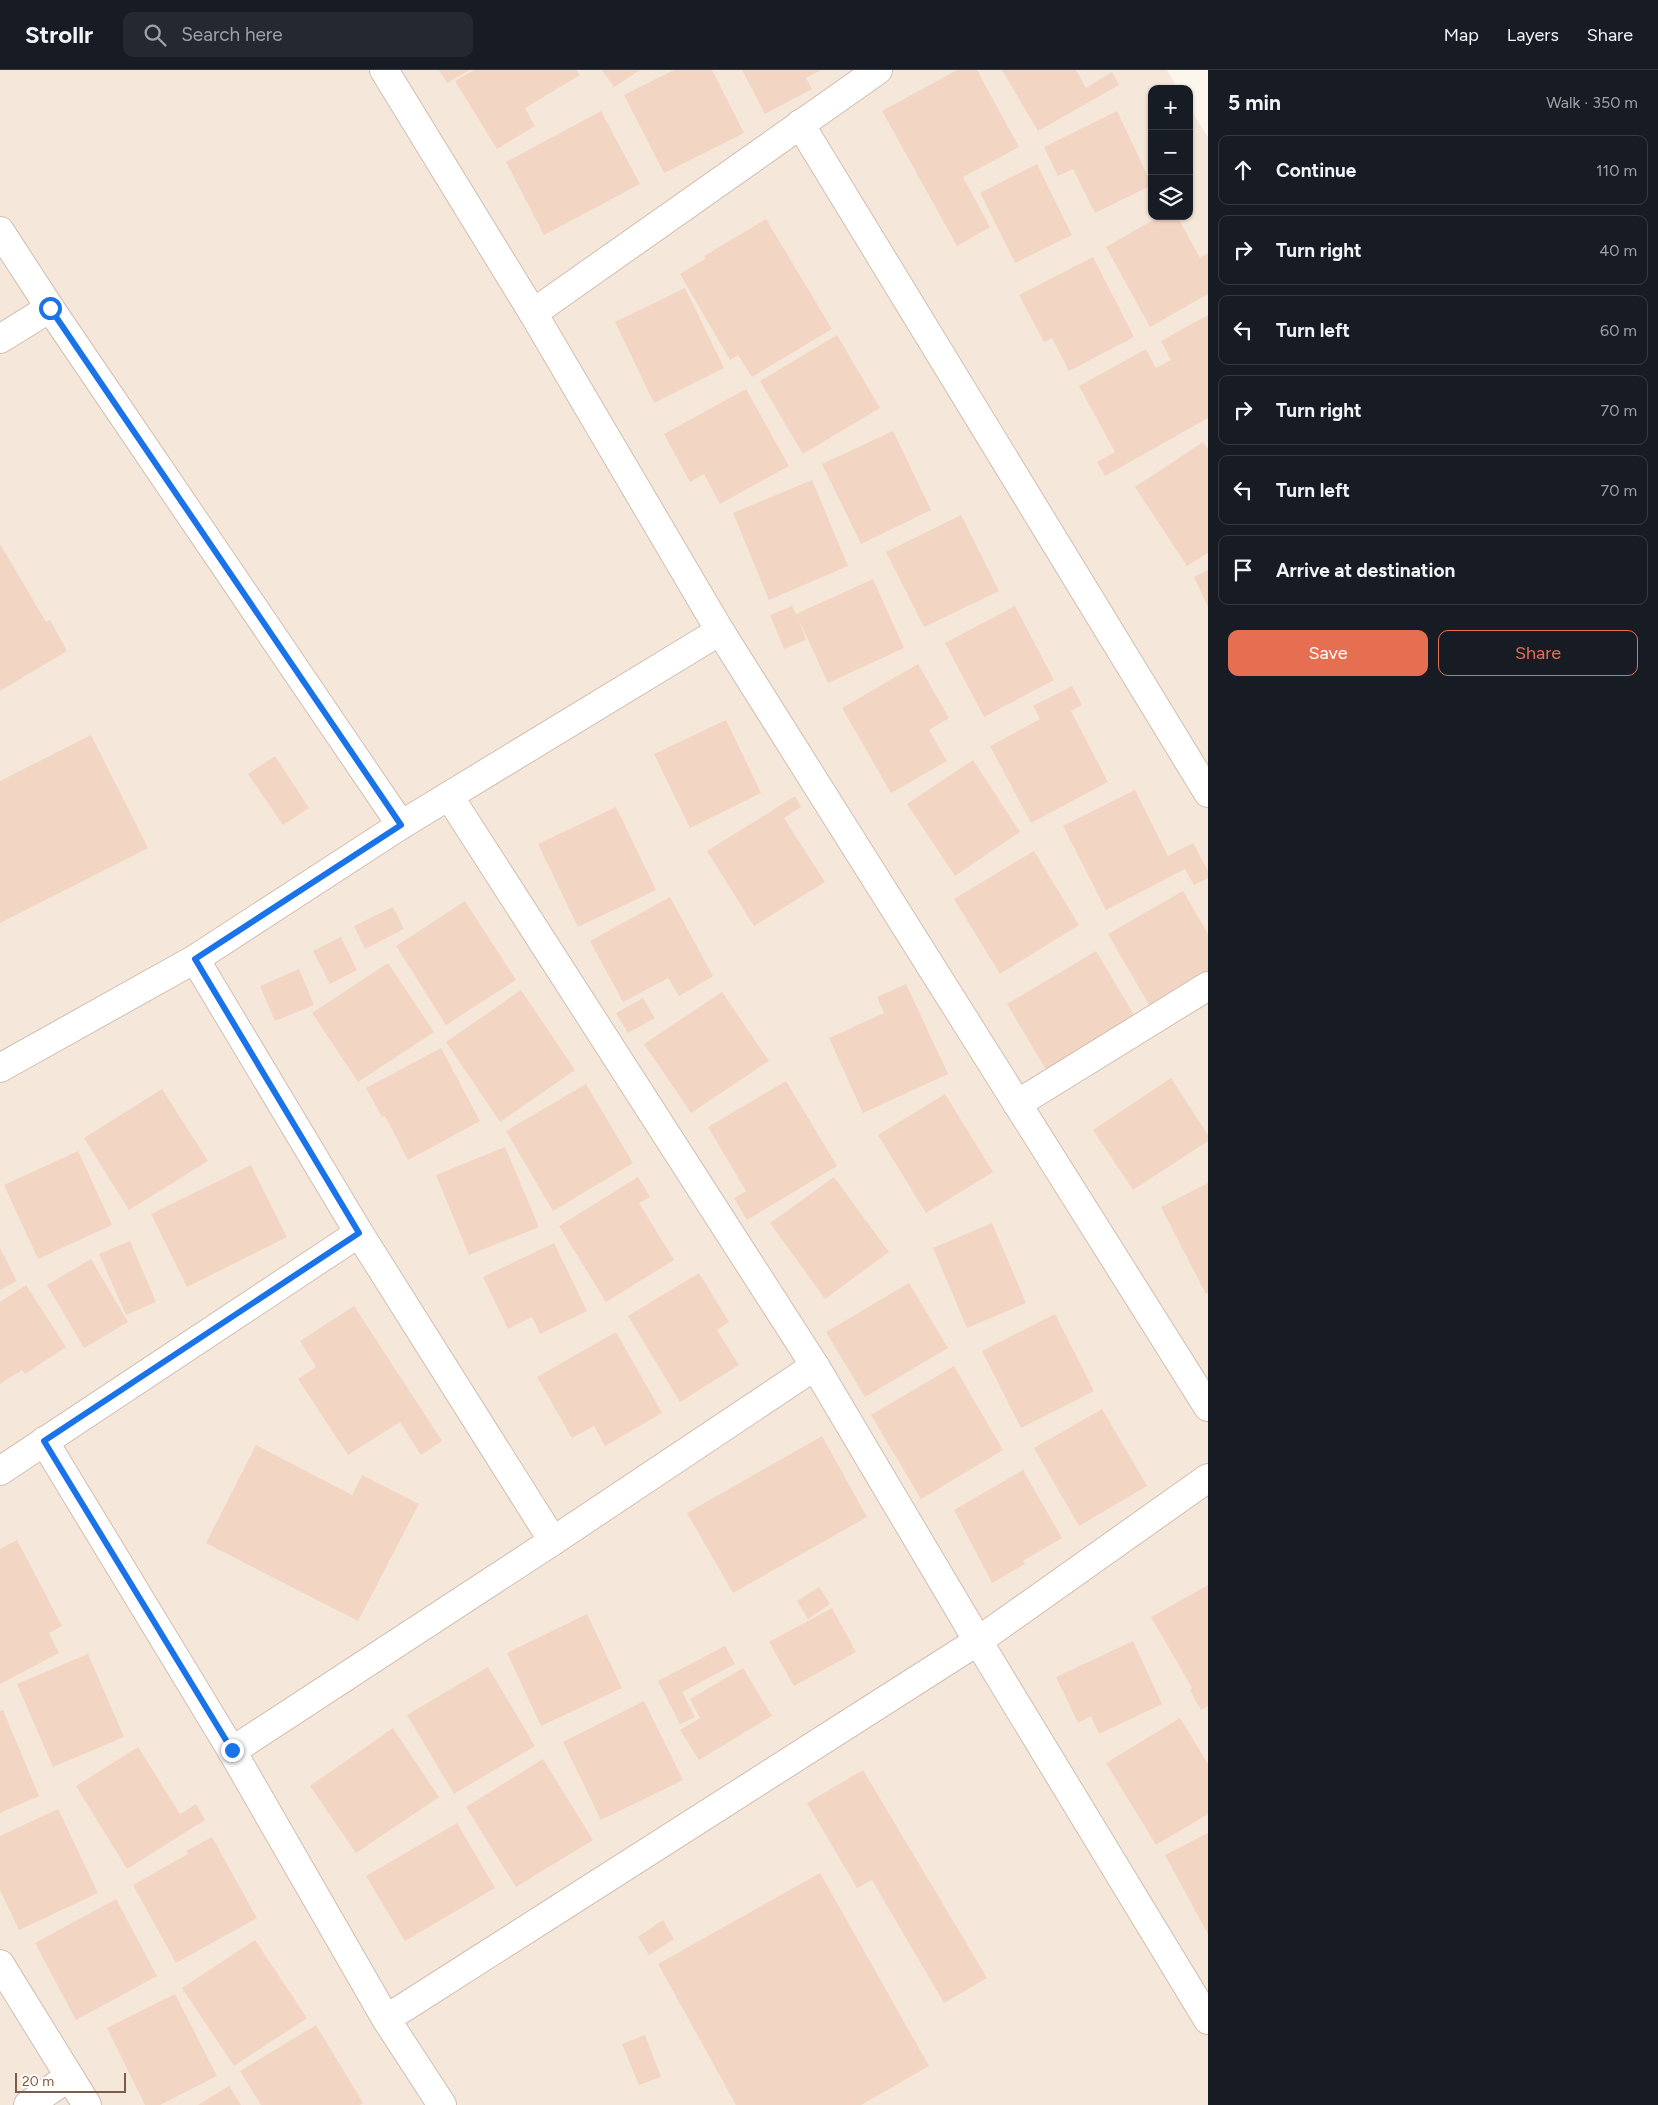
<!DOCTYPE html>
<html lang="en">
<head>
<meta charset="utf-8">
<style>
  :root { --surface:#171b24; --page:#242831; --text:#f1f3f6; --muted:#9ea1a6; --line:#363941; --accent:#e76f51 }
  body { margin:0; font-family:Figtree,sans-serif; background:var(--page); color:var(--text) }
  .controls { position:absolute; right:15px; top:15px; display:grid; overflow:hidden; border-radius:10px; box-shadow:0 1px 4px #0004 }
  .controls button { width:45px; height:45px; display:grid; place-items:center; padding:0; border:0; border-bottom:1px solid var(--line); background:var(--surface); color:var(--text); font:25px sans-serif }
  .scale { position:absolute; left:15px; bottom:12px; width:111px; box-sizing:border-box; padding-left:5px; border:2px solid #7a5c4d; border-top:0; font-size:14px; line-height:18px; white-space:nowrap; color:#7a5c4d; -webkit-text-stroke:4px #fffaf3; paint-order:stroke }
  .stop { position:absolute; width:15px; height:15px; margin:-11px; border:4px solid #1a73e8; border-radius:50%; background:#fff }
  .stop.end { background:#1a73e8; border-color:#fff; box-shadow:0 1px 5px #0008 }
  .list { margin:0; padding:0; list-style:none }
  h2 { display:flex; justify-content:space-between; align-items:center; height:65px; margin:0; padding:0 20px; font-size:21px }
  h2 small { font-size:16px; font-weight:400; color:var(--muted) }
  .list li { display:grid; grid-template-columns:32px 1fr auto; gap:15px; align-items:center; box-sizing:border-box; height:70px; margin:0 10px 10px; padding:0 10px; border:1px solid var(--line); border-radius:10px }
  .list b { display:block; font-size:19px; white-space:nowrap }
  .list em { font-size:16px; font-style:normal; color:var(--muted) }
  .actions { display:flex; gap:10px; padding:15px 20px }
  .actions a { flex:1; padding:11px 0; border:1px solid var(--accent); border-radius:10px; text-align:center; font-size:18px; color:var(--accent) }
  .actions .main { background:var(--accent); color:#fff }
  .icon { flex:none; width:28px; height:28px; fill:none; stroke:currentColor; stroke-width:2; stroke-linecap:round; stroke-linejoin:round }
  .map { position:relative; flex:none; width:1208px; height:2035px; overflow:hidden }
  header { display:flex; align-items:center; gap:30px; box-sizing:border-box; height:70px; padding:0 25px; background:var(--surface); border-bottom:1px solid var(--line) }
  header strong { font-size:24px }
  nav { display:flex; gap:28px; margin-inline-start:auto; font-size:18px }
  .search { width:350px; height:45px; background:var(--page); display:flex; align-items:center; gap:12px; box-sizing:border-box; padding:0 18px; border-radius:10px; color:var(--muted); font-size:19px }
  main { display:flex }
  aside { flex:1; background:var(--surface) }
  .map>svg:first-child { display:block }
  .residential { fill:#f5e8da }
  .building { fill:#f3d5c3 }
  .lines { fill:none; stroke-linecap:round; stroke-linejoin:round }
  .street-casing { stroke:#d1beb0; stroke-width:30 }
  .street { stroke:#fff; stroke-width:28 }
  .route { stroke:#1a73e8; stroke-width:6 }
</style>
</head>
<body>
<header>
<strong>Strollr</strong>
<div class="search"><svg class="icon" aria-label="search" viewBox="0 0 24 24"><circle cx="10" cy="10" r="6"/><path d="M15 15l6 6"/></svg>Search here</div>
<nav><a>Map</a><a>Layers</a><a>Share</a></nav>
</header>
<main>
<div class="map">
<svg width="1208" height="2035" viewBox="0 0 1208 2035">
  <rect width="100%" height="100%" fill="#fdf6ec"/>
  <polygon class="residential" points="0,0 1167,0 1178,19 1152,19 1152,146 1189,146 1189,37 1208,67 1208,2035 0,2035"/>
  <g class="building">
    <polygon points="439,0 467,0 468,1 447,13"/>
    <polygon points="474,0 576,0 580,5 525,38 535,56 497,79 455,11"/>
    <polygon points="602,0 640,0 614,17"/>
    <polygon points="674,0 712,0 744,63 664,103 624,25"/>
    <polygon points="742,0 821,0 806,8 812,19 765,44"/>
    <polygon points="957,0 977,0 1019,77 963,107 990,157 957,176 882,41"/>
    <polygon points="1002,0 1076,0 1086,18 1112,2 1119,15 1038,61"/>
    <polygon points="601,41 640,114 544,165 506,92"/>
    <polygon points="1117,41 1152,115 1095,143 1073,99 1058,106 1044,77"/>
    <polygon points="1037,94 1072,165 1015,193 980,123"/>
    <polygon points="1160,146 1177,146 1200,188 1208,183 1208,224 1150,257 1106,177"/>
    <polygon points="766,149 832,259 752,307 738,285 730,290 680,204 706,188 704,186"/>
    <polygon points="1093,187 1134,267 1069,301 1052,268 1044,272 1019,225"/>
    <polygon points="685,218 724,298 654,333 615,252"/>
    <polygon points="1208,245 1208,348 1105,406 1097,392 1115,382 1079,316 1146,279 1156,298 1171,290 1161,271"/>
    <polygon points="837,265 880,338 803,384 760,311"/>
    <polygon points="746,319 789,396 720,434 704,404 690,412 664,364"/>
    <polygon points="893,361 931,440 861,474 822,394"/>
    <polygon points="1203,372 1208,379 1208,483 1187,496 1135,417"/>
    <polygon points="812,410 848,496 769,530 733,443"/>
    <polygon points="961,445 999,521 924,557 886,482"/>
    <polygon points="0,474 46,552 50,550 67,581 0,621"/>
    <polygon points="1208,500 1208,537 1194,507"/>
    <polygon points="873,509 904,578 828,613 798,548 806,570 784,579 770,545 792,536 796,544"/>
    <polygon points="1015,536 1054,610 984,647 945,573"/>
    <polygon points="918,594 949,648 929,660 947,691 891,723 842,638"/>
    <polygon points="1072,616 1082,635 1071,641 1108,712 1031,753 990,676 1040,649 1033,636"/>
    <polygon points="726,650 761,723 690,758 654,684"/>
    <polygon points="91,665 148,778 0,853 0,711"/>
    <polygon points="275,686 309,738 283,755 248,704"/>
    <polygon points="973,690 1020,762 955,806 907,734"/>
    <polygon points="1135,720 1168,786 1193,773 1208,801 1208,808 1194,815 1185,799 1106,840 1063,756"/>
    <polygon points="795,726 801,737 784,748 825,812 754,856 707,781"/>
    <polygon points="616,737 656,820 578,857 538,774"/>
    <polygon points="1034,781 1079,855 1000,904 954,829"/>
    <polygon points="1183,821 1208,864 1208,908 1152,940 1108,864"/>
    <polygon points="670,827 713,906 679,926 668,908 623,932 590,871"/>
    <polygon points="465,831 516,910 446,955 396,876"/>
    <polygon points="393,837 404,859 365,879 354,856"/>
    <polygon points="341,867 357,900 330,914 313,881"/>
    <polygon points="1096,881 1140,955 1051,1008 1007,934"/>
    <polygon points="388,893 434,962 358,1012 312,943"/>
    <polygon points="299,899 314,935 275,951 260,916"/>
    <polygon points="906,914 948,1004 863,1043 829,968 884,943 877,927"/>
    <polygon points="521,920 575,1000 500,1052 446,972"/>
    <polygon points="722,922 769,991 691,1043 644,974"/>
    <polygon points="643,928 655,948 628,963 616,943"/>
    <polygon points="441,978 480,1051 408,1090 385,1046 382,1047 366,1018"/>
    <polygon points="1171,1008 1208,1065 1208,1071 1133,1120 1093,1060"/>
    <polygon points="786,1011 837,1096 747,1150 734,1128 746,1121 708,1057"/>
    <polygon points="586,1014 633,1093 553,1141 506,1061"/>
    <polygon points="162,1019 208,1091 129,1140 84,1068"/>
    <polygon points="945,1024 993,1102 926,1143 878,1065"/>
    <polygon points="505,1077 539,1157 469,1185 436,1105"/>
    <polygon points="78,1081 112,1155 38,1189 4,1115"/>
    <polygon points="251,1095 287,1167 187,1217 151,1144"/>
    <polygon points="638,1107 650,1127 639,1133 674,1190 606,1232 559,1156"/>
    <polygon points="834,1107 889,1182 825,1229 770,1153"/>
    <polygon points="1208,1113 1208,1223 1206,1224 1161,1137"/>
    <polygon points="992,1153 1026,1233 967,1258 933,1178"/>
    <polygon points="130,1171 156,1232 126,1245 99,1184"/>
    <polygon points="554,1173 587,1241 540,1264 532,1247 508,1259 483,1207"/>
    <polygon points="0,1178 17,1211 0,1220"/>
    <polygon points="91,1189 128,1252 84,1278 47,1215"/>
    <polygon points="699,1203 729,1252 717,1260 739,1295 680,1332 628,1246"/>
    <polygon points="909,1213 948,1278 865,1327 826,1262"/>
    <polygon points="26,1215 66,1277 25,1304 22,1300 0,1314 0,1232"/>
    <polygon points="354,1236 442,1371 421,1385 400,1352 348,1385 298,1309 316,1297 300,1271"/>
    <polygon points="1055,1244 1094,1321 1021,1358 982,1281"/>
    <polygon points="616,1262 662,1343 605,1376 594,1356 572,1368 537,1307"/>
    <polygon points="954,1296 1003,1380 921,1429 871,1345"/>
    <polygon points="1102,1339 1147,1416 1079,1456 1034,1378"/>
    <polygon points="822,1366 867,1447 733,1523 687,1443"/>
    <polygon points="256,1375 352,1425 362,1405 419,1434 358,1551 206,1473"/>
    <polygon points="1023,1400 1062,1468 1023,1491 1025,1494 992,1513 954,1440"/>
    <polygon points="17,1470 62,1556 49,1563 59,1583 0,1614 0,1479"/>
    <polygon points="1208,1515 1208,1636 1201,1640 1190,1620 1192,1618 1151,1547"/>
    <polygon points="819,1517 830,1534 808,1549 797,1531"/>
    <polygon points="832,1538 856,1582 794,1616 769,1572"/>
    <polygon points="587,1544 622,1618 541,1656 507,1583"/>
    <polygon points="1133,1571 1162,1634 1099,1664 1091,1646 1078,1653 1056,1607"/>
    <polygon points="725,1576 735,1594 682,1622 695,1647 680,1654 658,1611"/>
    <polygon points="88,1584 124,1667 53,1697 17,1614"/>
    <polygon points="488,1597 535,1676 454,1724 407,1645"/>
    <polygon points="743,1598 772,1646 699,1690 680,1660 700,1648 690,1629"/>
    <polygon points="644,1631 683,1710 601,1750 563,1672"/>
    <polygon points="3,1640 39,1726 0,1743 0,1641"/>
    <polygon points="1180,1648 1208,1694 1208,1744 1156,1775 1106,1693"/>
    <polygon points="393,1658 439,1727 356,1783 310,1716"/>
    <polygon points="138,1677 180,1744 196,1734 205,1750 127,1799 76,1716"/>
    <polygon points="543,1689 593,1770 516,1817 466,1737"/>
    <polygon points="863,1700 987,1908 944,1933 872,1810 857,1818 807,1733"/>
    <polygon points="58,1739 98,1823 19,1860 0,1820 0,1766"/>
    <polygon points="457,1753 495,1818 405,1871 366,1806"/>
    <polygon points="1208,1763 1208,1864 1165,1785"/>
    <polygon points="212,1767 257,1848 176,1893 133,1815 188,1784 186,1781"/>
    <polygon points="820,1803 929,1996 861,2035 736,2035 658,1894"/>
    <polygon points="116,1829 157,1906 76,1950 35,1873"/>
    <polygon points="663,1850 674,1869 649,1885 638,1867"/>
    <polygon points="255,1870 307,1948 234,1996 182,1918"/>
    <polygon points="175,1924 217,2006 160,2035 145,2035 107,1958"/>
    <polygon points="316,1955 363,2033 360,2035 261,2035 240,2001"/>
    <polygon points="645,1965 661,2007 639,2015 622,1974"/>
    <polygon points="229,2016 241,2035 198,2035"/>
  </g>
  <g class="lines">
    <g class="street-casing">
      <g id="street">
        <polyline points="384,0 533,243 720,561 1208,1337"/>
        <polyline points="800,54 1208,723"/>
        <polyline points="0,161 50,238 401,755"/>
        <polyline points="533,243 878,0"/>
        <polyline points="0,269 50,238"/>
        <polyline points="449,726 815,1296 978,1571 1208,1950"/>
        <polyline points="195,889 359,1163 553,1471"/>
        <polyline points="0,998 195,889 401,755 720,561"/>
        <polyline points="1017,1034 1208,916"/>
        <polyline points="44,1371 232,1681 386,1949 442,2035"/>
        <polyline points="0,1401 359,1163"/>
        <polyline points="232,1681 553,1471 815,1296"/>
        <polyline points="0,1894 87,2035"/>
        <polyline points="386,1949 978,1571 1208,1408"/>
        <polyline points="28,2035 69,2007"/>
      </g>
    </g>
    <use href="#street" class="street"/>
  </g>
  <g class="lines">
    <polyline class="route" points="50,238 401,755 195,889 359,1163 44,1371 232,1680"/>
  </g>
</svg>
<div class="controls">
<button>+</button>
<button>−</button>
<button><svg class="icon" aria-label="layers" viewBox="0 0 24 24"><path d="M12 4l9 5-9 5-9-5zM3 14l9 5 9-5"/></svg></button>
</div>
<div class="scale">20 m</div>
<div class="stop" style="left:50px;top:238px"></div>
<div class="stop end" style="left:232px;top:1680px"></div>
</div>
<aside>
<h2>5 min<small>Walk · 350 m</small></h2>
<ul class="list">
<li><svg class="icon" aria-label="ahead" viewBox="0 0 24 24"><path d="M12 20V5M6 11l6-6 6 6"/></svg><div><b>Continue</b></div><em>110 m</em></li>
<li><svg class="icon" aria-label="right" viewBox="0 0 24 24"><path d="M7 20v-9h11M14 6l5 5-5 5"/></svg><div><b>Turn right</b></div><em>40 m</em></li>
<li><svg class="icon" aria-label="left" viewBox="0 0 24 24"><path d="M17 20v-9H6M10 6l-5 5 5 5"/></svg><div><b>Turn left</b></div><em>60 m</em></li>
<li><svg class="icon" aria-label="right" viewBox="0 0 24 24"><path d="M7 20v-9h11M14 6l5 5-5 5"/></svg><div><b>Turn right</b></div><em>70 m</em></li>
<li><svg class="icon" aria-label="left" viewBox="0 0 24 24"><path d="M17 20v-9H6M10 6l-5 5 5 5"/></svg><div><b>Turn left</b></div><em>70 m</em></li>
<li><svg class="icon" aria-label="arrive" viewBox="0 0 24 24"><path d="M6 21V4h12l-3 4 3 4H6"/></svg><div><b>Arrive at destination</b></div></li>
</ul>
<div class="actions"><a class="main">Save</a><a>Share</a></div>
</aside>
</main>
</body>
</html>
